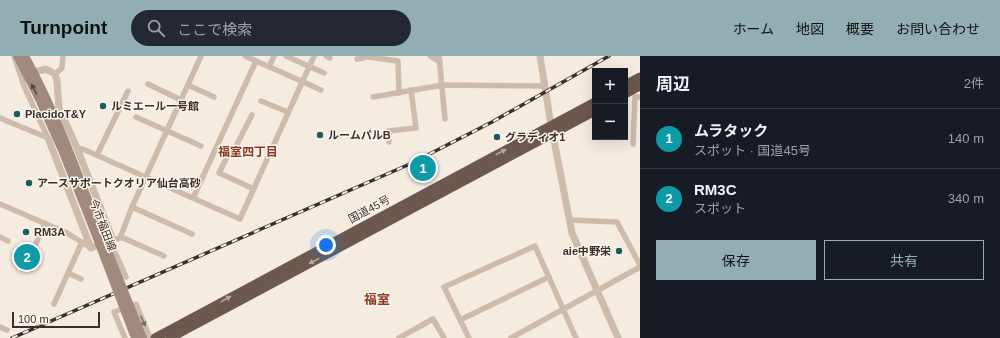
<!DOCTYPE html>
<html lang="ja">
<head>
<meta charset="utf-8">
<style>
  :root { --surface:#171b24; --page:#242831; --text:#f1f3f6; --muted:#9ea1a6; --line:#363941; --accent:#92aeb2 }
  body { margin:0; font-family:Arial,"Noto Sans JP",sans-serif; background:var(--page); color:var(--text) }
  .controls { position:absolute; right:12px; top:12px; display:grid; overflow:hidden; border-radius:0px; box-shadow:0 4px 16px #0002 }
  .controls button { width:36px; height:36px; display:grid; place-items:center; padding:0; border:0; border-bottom:1px solid var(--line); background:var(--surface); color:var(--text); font:20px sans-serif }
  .scale { position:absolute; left:12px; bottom:10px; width:88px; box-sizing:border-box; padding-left:4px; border:2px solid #3b302b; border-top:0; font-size:11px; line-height:14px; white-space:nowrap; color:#3b302b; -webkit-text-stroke:3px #fbf5ee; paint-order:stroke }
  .you { position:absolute; left:326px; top:189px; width:14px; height:14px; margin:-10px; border:3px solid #fff; border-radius:50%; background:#1a73e8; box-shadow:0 0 0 6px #1a73e833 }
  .badge { display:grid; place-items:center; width:26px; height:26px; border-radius:50%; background:var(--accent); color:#fff; font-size:13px; font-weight:700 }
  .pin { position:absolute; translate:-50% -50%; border:2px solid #fff; box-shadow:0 1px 4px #0006 }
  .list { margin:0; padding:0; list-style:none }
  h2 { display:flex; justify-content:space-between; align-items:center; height:52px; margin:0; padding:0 16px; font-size:17px }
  h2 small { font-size:13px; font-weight:400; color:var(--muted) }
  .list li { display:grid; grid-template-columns:26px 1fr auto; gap:12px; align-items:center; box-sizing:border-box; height:60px; padding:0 16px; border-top:1px solid var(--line) }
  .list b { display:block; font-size:15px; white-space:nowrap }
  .list p { margin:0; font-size:13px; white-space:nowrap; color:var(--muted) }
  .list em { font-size:13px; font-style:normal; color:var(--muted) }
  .actions { display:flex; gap:8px; padding:12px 16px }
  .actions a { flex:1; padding:9px 0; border:1px solid var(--accent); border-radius:0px; text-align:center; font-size:14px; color:var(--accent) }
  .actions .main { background:var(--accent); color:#111 }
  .icon { flex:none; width:22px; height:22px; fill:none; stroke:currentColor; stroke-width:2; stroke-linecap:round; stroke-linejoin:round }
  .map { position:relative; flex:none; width:640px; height:282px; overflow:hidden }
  header { display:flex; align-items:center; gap:24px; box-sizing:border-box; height:56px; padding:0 20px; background:var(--accent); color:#111 }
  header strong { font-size:19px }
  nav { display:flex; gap:22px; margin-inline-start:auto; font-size:14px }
  .search { width:280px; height:36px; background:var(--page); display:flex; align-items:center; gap:10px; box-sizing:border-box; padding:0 14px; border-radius:22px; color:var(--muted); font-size:15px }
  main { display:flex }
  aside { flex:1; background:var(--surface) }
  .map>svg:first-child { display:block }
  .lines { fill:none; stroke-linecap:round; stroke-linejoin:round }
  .minor { stroke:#cdbbac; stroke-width:5.5 }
  .tertiary { stroke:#cdbbac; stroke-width:7 }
  .secondary { stroke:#a18a7d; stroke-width:8 }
  .trunk { stroke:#6c584f; stroke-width:9 }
  .rail-casing { stroke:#3b302b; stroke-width:3.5 }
  .rail { stroke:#fbf5ee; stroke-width:2; stroke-dasharray:6; stroke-linecap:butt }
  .secondary-bridge { stroke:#a18a7d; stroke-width:8 }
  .oneway { fill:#544640 }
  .oneway2 { fill:#b4a69e }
  .oneway3 { fill:#7d6f65 }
  .poi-dot { fill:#1f5a5e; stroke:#fbf5ee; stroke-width:1.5 }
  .labels { text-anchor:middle; stroke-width:3; stroke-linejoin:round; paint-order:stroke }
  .poi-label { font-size:11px; font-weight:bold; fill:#3b302b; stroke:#fbf5ee; text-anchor:start }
  .street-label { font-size:11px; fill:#3b302b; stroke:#fbf5ee }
  .neighbourhood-label { font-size:12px; font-weight:bold; fill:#8c3b22; stroke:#fbf5ee }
  .quarter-label { font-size:13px; font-weight:bold; fill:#8c3b22; stroke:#fbf5ee }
</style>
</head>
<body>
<header>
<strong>Turnpoint</strong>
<div class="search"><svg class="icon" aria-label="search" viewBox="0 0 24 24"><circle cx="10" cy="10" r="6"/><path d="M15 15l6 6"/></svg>ここで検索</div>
<nav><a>ホーム</a><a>地図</a><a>概要</a><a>お問い合わせ</a></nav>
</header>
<main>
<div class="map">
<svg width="640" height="282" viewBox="0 0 640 282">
  <rect width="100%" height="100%" fill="#f4ebe1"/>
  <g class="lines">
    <g class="minor">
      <polyline points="14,0 24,30 48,82"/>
      <polyline points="245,0 321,34"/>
      <polyline points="286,0 324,17"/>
      <polyline points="326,0 330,2"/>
      <polyline points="430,0 440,6"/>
      <polyline points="439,0 445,63"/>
      <polyline points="357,3 368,1 398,5 399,37"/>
      <polyline points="269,11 274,0"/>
      <polyline points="55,18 62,12 63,0"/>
      <polyline points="148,28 181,44"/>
      <polyline points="188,29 214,41"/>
      <polyline points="373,41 443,29 545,30"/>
      <polyline points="261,45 288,56"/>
      <polyline points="252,59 235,92 227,101 219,117 254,133"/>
      <polyline points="136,61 201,90"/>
      <polyline points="0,62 48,82"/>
      <polyline points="389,86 388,75 416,72 411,34"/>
      <polyline points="633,88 635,41 640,41"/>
      <polyline points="77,92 85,94 240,163 314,0"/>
      <polyline points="97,99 128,35"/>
      <polyline points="193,142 256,5"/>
      <polyline points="0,148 67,177 91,192"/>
      <polyline points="132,151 192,178"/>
      <polyline points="569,164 617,166 640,209"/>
      <polyline points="0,181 8,185"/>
      <polyline points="121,181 164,200"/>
      <polyline points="113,184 120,182 132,151 201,0"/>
      <polyline points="110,185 126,221"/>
      <polyline points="35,190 45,167"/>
      <polyline points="68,217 81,223"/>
      <polyline points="54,248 82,186"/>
      <polyline points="460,264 549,221"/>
      <polyline points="0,271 7,274"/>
      <polyline points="125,282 114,256 136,248 150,282"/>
      <polyline points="399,282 433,263 444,282"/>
      <polyline points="469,282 444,231 535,190 576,282"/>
      <polyline points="511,282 640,211"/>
    </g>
    <g class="tertiary">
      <polyline points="540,0 551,69 572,177 618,282"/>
      <polyline points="34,16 46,13 55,18 57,25 59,52 77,92 113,184 91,192 48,82"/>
    </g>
    <g class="secondary">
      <polyline points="17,0 40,45 62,94 93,172"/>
      <path d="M 25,0 C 55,54 76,112 98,170"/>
    </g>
    <g class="trunk">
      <polyline points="625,29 640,21"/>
      <polyline points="625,38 640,30"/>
      <polyline points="155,282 595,46"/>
      <polyline points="170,282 595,55"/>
    </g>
    <g class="rail-casing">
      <polyline id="rail" points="12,282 410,108 492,66 609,0"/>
    </g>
    <use href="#rail" class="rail"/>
    <g class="secondary-bridge">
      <polyline points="98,170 143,282"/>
      <polyline points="93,172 135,282"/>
    </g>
  </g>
  <defs><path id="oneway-solid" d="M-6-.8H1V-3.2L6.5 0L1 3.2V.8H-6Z"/></defs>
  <use class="oneway" href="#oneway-solid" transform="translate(34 33) rotate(-117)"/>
  <g class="oneway2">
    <use href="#oneway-solid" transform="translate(501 96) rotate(-28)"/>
    <use href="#oneway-solid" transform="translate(314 205) rotate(152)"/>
    <use href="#oneway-solid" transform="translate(226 243) rotate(-29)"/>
  </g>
  <use class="oneway3" href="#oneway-solid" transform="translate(143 265) rotate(67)"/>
  <g class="poi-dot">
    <circle cx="103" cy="50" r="4"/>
    <circle cx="17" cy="58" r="4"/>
    <circle cx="320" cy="79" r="4"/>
    <circle cx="497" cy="81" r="4"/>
    <circle cx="29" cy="127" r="4"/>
    <circle cx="26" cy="176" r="4"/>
    <circle cx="619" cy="195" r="4"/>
  </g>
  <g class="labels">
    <g class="poi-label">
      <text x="111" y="54">ルミエール一号館</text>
      <text x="25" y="62">PlacidoT&amp;Y</text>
      <text x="328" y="83">ルームパルB</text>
      <text x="505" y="85">グラディオ1</text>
      <text x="37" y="131">アースサポートクオリア仙台高砂</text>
      <text x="34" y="180">RM3A</text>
      <text x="611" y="199" text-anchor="end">aie中野栄</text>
    </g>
    <g class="street-label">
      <text transform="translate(369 153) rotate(-28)" y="4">国道45号</text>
      <text transform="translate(103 169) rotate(69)" y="4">今市福田線</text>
    </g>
    <g class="neighbourhood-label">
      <text x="248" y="100">福室四丁目</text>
    </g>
    <g class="quarter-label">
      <text x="377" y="248">福室</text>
    </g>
  </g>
</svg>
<div class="controls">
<button>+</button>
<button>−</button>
</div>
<div class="scale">100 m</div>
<div class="you"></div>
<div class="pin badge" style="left:423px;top:112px;background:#0f9aa8">1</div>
<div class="pin badge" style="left:27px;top:201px;background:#0f9aa8">2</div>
</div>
<aside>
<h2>周辺<small>2件</small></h2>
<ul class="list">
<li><span class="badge" style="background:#0f9aa8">1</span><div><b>ムラタック</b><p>スポット · 国道45号</p></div><em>140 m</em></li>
<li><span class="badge" style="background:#0f9aa8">2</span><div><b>RM3C</b><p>スポット</p></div><em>340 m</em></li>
</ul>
<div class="actions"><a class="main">保存</a><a>共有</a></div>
</aside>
</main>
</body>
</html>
